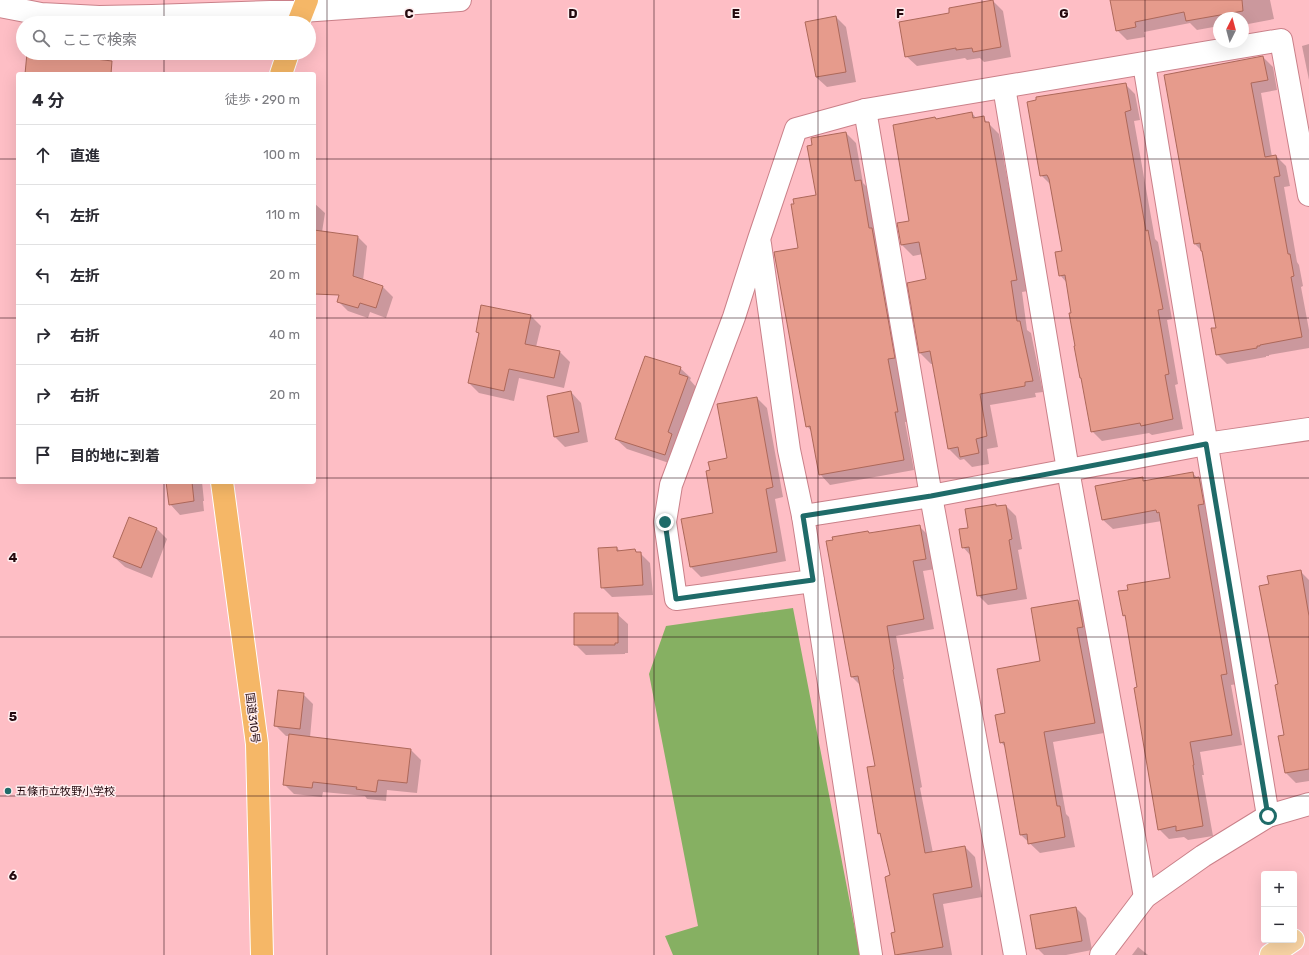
<!DOCTYPE html>
<html lang="ja">
<head>
<meta charset="utf-8">
<style>
  :root { --surface:#fff; --page:#f7f7f7; --text:#2b2b33; --muted:#7c7c81; --line:#e1e1e2 }
  body { margin:0; font-family:Rubik,"Noto Sans JP",sans-serif; background:var(--page); color:var(--text) }
  .controls { position:absolute; right:12px; bottom:12px; display:grid; overflow:hidden; border-radius:4px; box-shadow:0 4px 16px #0002 }
  .controls button { width:36px; height:36px; display:grid; place-items:center; padding:0; border:0; border-bottom:1px solid var(--line); background:var(--surface); color:var(--text); font:20px sans-serif }
  .compass { position:absolute; left:1213px; top:12px; width:36px; height:36px; border-radius:50%; background:var(--surface); box-shadow:0 4px 16px #0002; rotate:6deg }
  .stop { position:absolute; width:12px; height:12px; margin:-9px; border:3px solid #1f6b69; border-radius:50%; background:#fff }
  .stop.end { background:#1f6b69; border-color:#fff; box-shadow:0 1px 4px #0008 }
  .list { margin:0; padding:0; list-style:none }
  h2 { display:flex; justify-content:space-between; align-items:center; height:52px; margin:0; padding:0 16px; font-size:17px }
  h2 small { font-size:13px; font-weight:400; color:var(--muted) }
  .list li { display:grid; grid-template-columns:26px 1fr auto; gap:12px; align-items:center; box-sizing:border-box; height:60px; padding:0 16px; border-top:1px solid var(--line) }
  .list b { display:block; font-size:15px; white-space:nowrap }
  .list em { font-size:13px; font-style:normal; color:var(--muted) }
  .icon { flex:none; width:22px; height:22px; fill:none; stroke:currentColor; stroke-width:2; stroke-linecap:round; stroke-linejoin:round }
  .map { position:relative; flex:none; width:1309px; height:955px; overflow:hidden }
  .search { position:absolute; background:var(--surface); box-shadow:0 4px 16px #0002; left:16px; top:16px; width:300px; height:44px; display:flex; align-items:center; gap:10px; box-sizing:border-box; padding:0 14px; border-radius:22px; color:var(--muted); font-size:15px }
  .panel { position:absolute; background:var(--surface); box-shadow:0 4px 16px #0002; left:16px; top:72px; width:300px; height:412px; border-radius:4px }
  .map>svg:first-child { display:block }
  .green { fill:#86b062 }
  .shadow { fill:#0003 }
  .building { fill:#e69b8c; stroke:#ad685a }
  .lines { fill:none; stroke-linecap:round; stroke-linejoin:round }
  .minor-casing { stroke:#ca8089; stroke-width:24 }
  .major-casing { stroke:#fff; stroke-width:24 }
  .highway-casing { stroke:#fff; stroke-width:24 }
  .minor { stroke:#fff; stroke-width:22 }
  .major { stroke:#f9d4a4; stroke-width:22 }
  .highway { stroke:#f5b767; stroke-width:22 }
  .route { stroke:#1f6b69; stroke-width:5 }
  .grid { fill:none; stroke:#24090e; stroke-width:1; stroke-opacity:0.55 }
  .poi-dot { fill:#1f6b69; stroke:#ffeeef; stroke-width:1.5 }
  .labels { text-anchor:middle; stroke-width:3; stroke-linejoin:round; paint-order:stroke }
  .street-label { font-size:11px; fill:#24090e; stroke:#ffeeef }
  .poi-label { font-size:11px; fill:#24090e; stroke:#ffeeef; text-anchor:start }
  .grid-label { font-size:13px; text-anchor:middle; font-weight:bold; fill:#24090e; stroke:#ffeeef; stroke-width:3; stroke-linejoin:round; paint-order:stroke }
</style>
</head>
<body>
<div class="map">
<svg width="1309" height="955" viewBox="0 0 1309 955">
  <rect width="100%" height="100%" fill="#febec5"/>
  <polygon class="green" points="793,608 860,955 673,955 665,936 698,926 649,674 666,626"/>
  <g class="shadow">
    <polygon points="1111,0 1270,0 1274,19 1243,25 1243,18 1219,18 1219,26 1197,30 1190,23 1144,32 1145,37 1127,40 1117,30"/>
    <polygon points="993,1 1003,11 1011,57 984,62 980,58 967,60 965,58 917,66 906,56 951,13"/>
    <polygon points="836,17 846,27 856,82 827,87 816,77"/>
    <polygon points="1309,44 1309,80 1302,46"/>
    <polygon points="1263,57 1273,67 1277,90 1261,93 1272,157 1276,156 1286,166 1290,186 1284,187 1297,262 1299,265 1303,286 1301,287 1309,330 1309,348 1269,355 1269,356 1266,356 1266,357 1227,364 1217,354 1217,329 1204,253 1195,244 1165,76"/>
    <polygon points="1125,84 1135,94 1140,120 1134,121 1155,239 1158,242 1172,319 1167,320 1178,384 1175,385 1183,429 1152,435 1149,433 1102,441 1092,431 1076,347 1067,283 1060,275 1063,252 1050,184 1041,175"/>
    <polygon points="972,113 977,119 983,118 999,134 1028,291 1022,292 1027,330 1031,333 1043,392 1035,393 1036,397 990,405 998,447 987,449 989,464 972,467 964,459 960,460 949,449 933,364 931,364 920,353 927,280 923,254 913,256 902,245 910,222 935,118 937,120"/>
    <polygon points="846,133 856,143 863,183 871,191 904,368 898,369 907,422 905,422 914,470 830,485 820,474 812,432 807,426 799,248 818,196"/>
    <polygon points="314,203 325,213 322,232 358,237 367,246 363,281 383,287 393,297 386,318 370,312 368,318 348,311 338,301 345,278 314,270"/>
    <polygon points="531,316 541,326 536,347 560,352 570,362 564,388 519,378 514,401 479,393 469,383 480,335 477,332"/>
    <polygon points="680,368 691,378 690,380 697,388 675,465 627,449 616,439"/>
    <polygon points="571,392 581,403 588,442 565,447 555,437"/>
    <polygon points="757,398 767,408 783,497 775,499 786,561 701,577 691,567 715,514 711,471 728,459"/>
    <polygon points="1192,473 1209,488 1237,684 1231,685 1242,745 1200,752 1204,775 1202,775 1213,836 1188,840 1184,837 1169,839 1159,829 1138,688 1126,618 1124,615 1130,591 1171,579 1162,521 1113,529 1102,519 1143,479 1146,482"/>
    <polygon points="167,482 202,482 204,501 203,501 204,511 180,515 170,504"/>
    <polygon points="996,505 998,507 1006,506 1016,516 1022,549 1018,550 1027,599 988,605 978,595 971,556 963,547 969,528"/>
    <polygon points="130,518 157,529 167,539 152,578 125,567 114,557"/>
    <polygon points="919,526 929,536 935,569 923,571 934,629 896,636 904,679 903,679 922,787 920,788 933,853 965,847 975,857 982,897 943,904 952,955 896,955 892,933 896,933 891,876 882,836 879,833 876,766 860,685 852,677 868,532 870,534"/>
    <polygon points="617,548 620,551 635,550 637,553 640,553 650,563 653,595 612,597 602,587"/>
    <polygon points="1300,571 1309,580 1309,782 1309,781 1296,783 1286,773 1279,736 1285,735 1270,585"/>
    <polygon points="1078,601 1088,611 1093,637 1087,638 1104,733 1053,742 1066,814 1069,817 1075,847 1040,853 1021,835 1006,748 1001,742 1006,714 1042,662"/>
    <polygon points="617,614 628,624 628,653 625,653 625,654 586,655 575,644"/>
    <polygon points="303,694 313,704 310,738 411,750 421,760 417,793 387,790 386,801 367,799 365,796 323,792 322,797 294,794 284,784 289,736 286,736 276,726"/>
    <polygon points="1076,908 1086,918 1092,950 1066,955 1044,955 1037,948"/>
    <polygon points="1138,947 1148,955 1132,955"/>
  </g>
  <g class="building">
    <polygon points="993,0 1001,47 973,52 972,48 956,50 956,48 905,57 899,22 949,13 949,8"/>
    <polygon points="1110,0 1242,0 1243,11 1186,21 1184,12 1135,22 1136,27 1116,31"/>
    <polygon points="836,16 846,72 816,77 805,22"/>
    <polygon points="27,53 63,53 63,55 112,61 111,74 25,74"/>
    <polygon points="1263,56 1268,80 1251,83 1265,157 1276,155 1280,176 1274,177 1288,254 1290,254 1294,276 1291,277 1302,337 1260,345 1260,346 1257,346 1257,348 1216,355 1211,328 1216,328 1202,251 1201,251 1200,243 1194,244 1164,75"/>
    <polygon points="1126,83 1131,110 1125,112 1146,231 1148,230 1163,309 1158,310 1169,374 1165,375 1173,419 1141,426 1140,423 1091,432 1081,378 1080,378 1074,346 1075,346 1069,313 1071,313 1065,275 1059,276 1055,252 1062,251 1049,179 1047,175 1040,176 1027,102 1036,100 1036,97"/>
    <polygon points="972,112 973,118 984,116 985,122 989,122 1017,280 1011,281 1017,321 1020,321 1033,381 1025,382 1025,386 980,394 987,436 976,439 979,453 960,457 958,447 948,449 930,351 919,353 907,283 926,279 919,242 901,245 897,223 909,221 893,125 935,117 936,119"/>
    <polygon points="846,132 855,181 861,180 869,228 872,228 895,358 888,359 898,412 895,412 904,460 819,475 810,426 806,427 774,252 798,248 791,204 794,204 793,199 816,195 807,146 812,145 811,138"/>
    <polygon points="314,230 358,236 353,276 383,286 376,308 360,303 358,308 337,302 339,295 314,294"/>
    <polygon points="481,305 531,315 525,344 560,351 554,378 509,369 504,391 468,383 479,333 476,332"/>
    <polygon points="645,356 681,367 679,374 688,377 668,432 672,434 665,455 615,439"/>
    <polygon points="571,391 579,432 554,437 547,396"/>
    <polygon points="757,397 773,487 766,489 777,552 690,567 681,519 713,513 706,471 710,470 708,462 727,458 717,404"/>
    <polygon points="1193,472 1194,478 1199,477 1204,504 1198,505 1227,674 1221,675 1232,735 1190,742 1194,765 1193,765 1203,826 1176,831 1176,826 1158,830 1134,688 1137,687 1125,615 1123,616 1118,591 1128,590 1127,585 1170,578 1159,512 1157,513 1156,510 1102,520 1095,486 1143,477 1143,481"/>
    <polygon points="166,482 192,482 194,501 169,505"/>
    <polygon points="996,504 996,506 1006,505 1012,539 1009,540 1017,589 977,596 969,547 962,548 959,529 968,528 965,509"/>
    <polygon points="129,517 157,528 141,568 113,557"/>
    <polygon points="920,525 926,559 913,561 924,619 887,626 894,669 893,670 925,853 965,846 972,887 933,894 943,947 895,955 891,933 895,932 885,877 890,875 880,833 878,834 867,767 875,766 858,676 851,677 826,541 833,540 832,537 868,531 869,533"/>
    <polygon points="617,547 617,551 635,549 636,552 641,552 643,585 601,588 598,548"/>
    <polygon points="1301,570 1309,616 1309,769 1285,773 1278,736 1284,735 1275,685 1278,684 1259,586 1269,584 1267,576"/>
    <polygon points="1078,600 1083,627 1077,628 1095,723 1044,732 1057,806 1060,806 1065,837 1028,844 1027,834 1020,835 1004,742 1000,743 995,715 1005,713 997,669 1040,661 1031,608"/>
    <polygon points="574,613 618,613 618,643 615,643 615,645 574,645"/>
    <polygon points="278,690 304,693 300,729 274,726"/>
    <polygon points="289,734 411,749 407,783 378,780 376,792 356,789 357,787 313,782 312,788 283,785"/>
    <polygon points="1076,907 1082,941 1036,949 1030,915"/>
  </g>
  <g class="lines">
    <g class="minor-casing">
      <g id="minor">
        <polyline points="0,6 41,14 99,17 152,16 302,11 460,0"/>
        <polyline points="1144,64 1268,816"/>
        <polyline points="1004,87 1068,470 1145,897"/>
        <polyline points="865,110 931,496 1015,955"/>
        <polyline points="760,244 789,450 803,516 871,955"/>
        <polyline points="803,516 931,496 1206,444 1309,429"/>
        <polyline points="813,581 676,599 665,522 671,485 734,317 759,239 796,129 865,110 1281,40 1309,195"/>
        <polyline points="1101,955 1145,897 1203,856 1268,816 1309,804"/>
      </g>
    </g>
    <g class="major-casing">
      <polyline id="major" points="1271,955 1293,940"/>
    </g>
    <g class="highway-casing">
      <g id="highway">
        <polyline points="298,23 307,0"/>
        <polyline points="281,74 288,53"/>
        <polyline points="222,482 257,744 262,955"/>
      </g>
    </g>
    <use href="#minor" class="minor"/>
    <use href="#major" class="major"/>
    <use href="#highway" class="highway"/>
  </g>
  <g class="lines">
    <polyline class="route" points="665,522 676,599 813,580 803,516 931,496 1206,444 1268,816"/>
  </g>
  <path class="grid" d="M 164,0 L 164,23M 327,0 L 327,955M 491,0 L 491,955M 654,0 L 654,955M 818,0 L 818,955M 982,0 L 982,955M 1145,0 L 1145,955M 164,53 L 164,74M 0,159 L 18,159M 314,159 L 1309,159M 0,318 L 18,318M 314,318 L 1309,318M 0,478 L 18,478M 314,478 L 1309,478M 164,482 L 164,955M 0,637 L 1309,637M 0,796 L 1309,796"/>
  <circle class="poi-dot" cx="8" cy="791" r="4"/>
  <g class="labels">
    <g class="street-label">
      <text transform="translate(253 718) rotate(83)" y="4">国道310号</text>
    </g>
    <g class="poi-label">
      <text x="16" y="795">五條市立牧野小学校</text>
    </g>
  </g>
  <g class="grid-label">
    <text x="409" y="18">C</text>
    <text x="573" y="18">D</text>
    <text x="736" y="18">E</text>
    <text x="900" y="18">F</text>
    <text x="1064" y="18">G</text>
    <text x="13" y="562">4</text>
    <text x="13" y="721">5</text>
    <text x="13" y="880">6</text>
  </g>
</svg>
<div class="controls">
<button>+</button>
<button>−</button>
</div>
<svg class="compass" viewBox="-18 -18 36 36"><path d="M0-13l5 13h-10z" fill="#e53935"/><path d="M0 13l5-13h-10z" fill="#7c7c81"/></svg>
<div class="stop" style="left:1268px;top:816px"></div>
<div class="stop end" style="left:665px;top:522px"></div>
<div class="search"><svg class="icon" aria-label="search" viewBox="0 0 24 24"><circle cx="10" cy="10" r="6"/><path d="M15 15l6 6"/></svg>ここで検索</div>
<section class="panel">
<h2>4 分<small>徒歩 · 290 m</small></h2>
<ul class="list">
<li><svg class="icon" aria-label="ahead" viewBox="0 0 24 24"><path d="M12 20V5M6 11l6-6 6 6"/></svg><div><b>直進</b></div><em>100 m</em></li>
<li><svg class="icon" aria-label="left" viewBox="0 0 24 24"><path d="M17 20v-9H6M10 6l-5 5 5 5"/></svg><div><b>左折</b></div><em>110 m</em></li>
<li><svg class="icon" aria-label="left" viewBox="0 0 24 24"><path d="M17 20v-9H6M10 6l-5 5 5 5"/></svg><div><b>左折</b></div><em>20 m</em></li>
<li><svg class="icon" aria-label="right" viewBox="0 0 24 24"><path d="M7 20v-9h11M14 6l5 5-5 5"/></svg><div><b>右折</b></div><em>40 m</em></li>
<li><svg class="icon" aria-label="right" viewBox="0 0 24 24"><path d="M7 20v-9h11M14 6l5 5-5 5"/></svg><div><b>右折</b></div><em>20 m</em></li>
<li><svg class="icon" aria-label="arrive" viewBox="0 0 24 24"><path d="M6 21V4h12l-3 4 3 4H6"/></svg><div><b>目的地に到着</b></div></li>
</ul>
</section>
</div>
</body>
</html>
